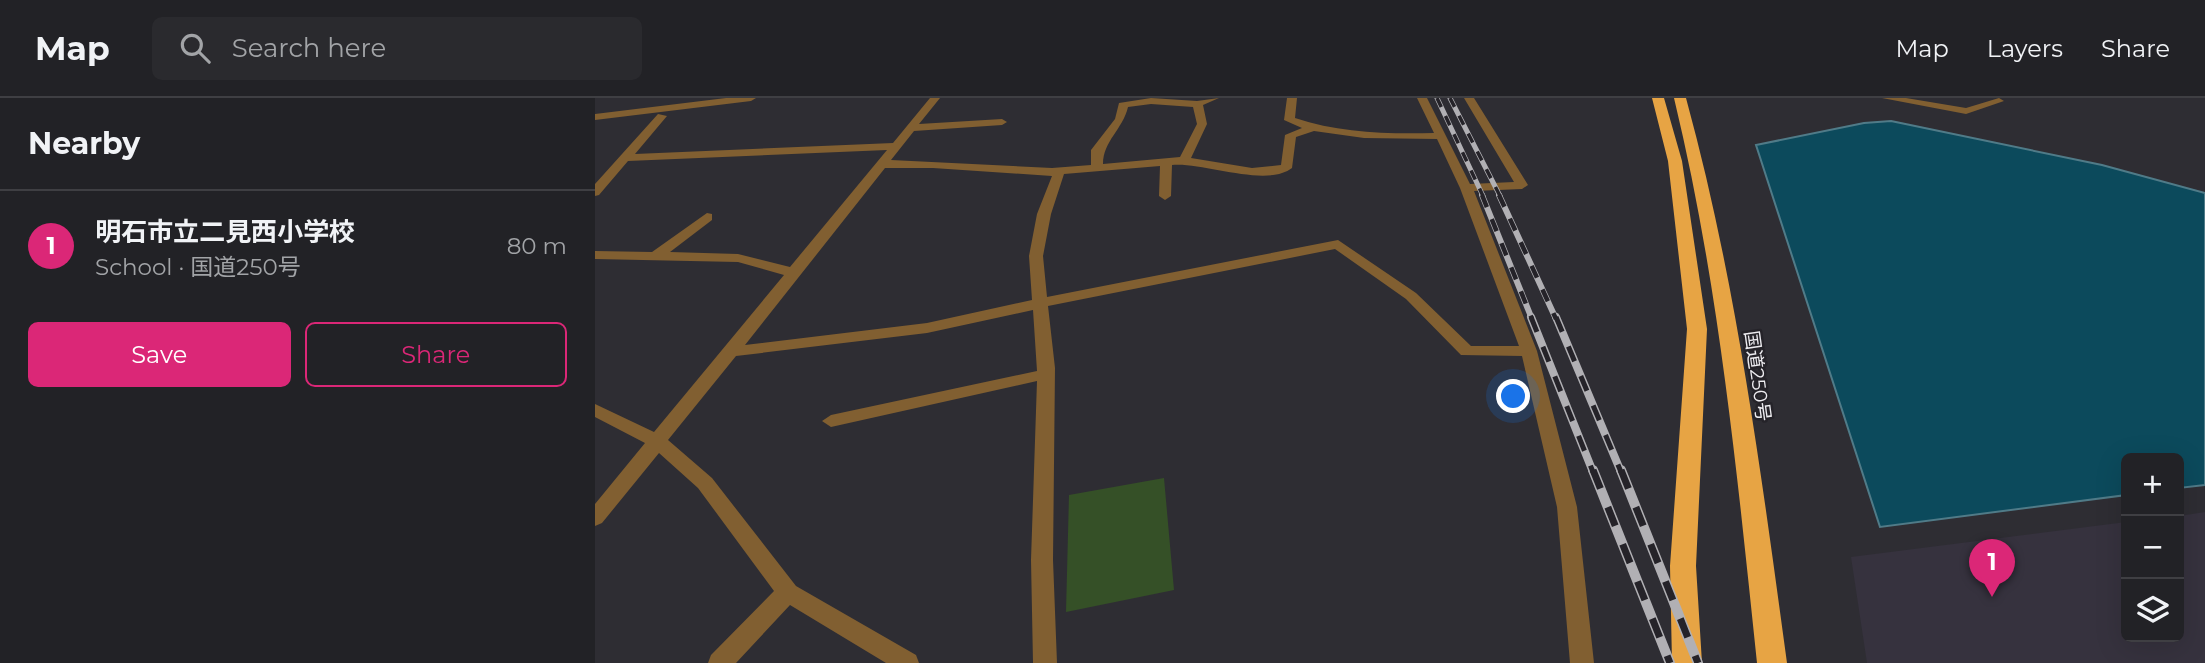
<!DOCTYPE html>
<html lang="en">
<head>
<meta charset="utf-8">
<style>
  :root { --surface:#222226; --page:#2a2a2e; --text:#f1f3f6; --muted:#a2a4a7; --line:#3f3f43; --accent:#db2777 }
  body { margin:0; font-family:Montserrat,"Noto Sans JP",sans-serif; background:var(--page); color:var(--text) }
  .controls { position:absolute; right:21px; bottom:21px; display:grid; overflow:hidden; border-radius:10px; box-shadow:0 7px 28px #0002 }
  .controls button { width:63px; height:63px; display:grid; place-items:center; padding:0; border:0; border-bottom:2px solid var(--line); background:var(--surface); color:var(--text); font:35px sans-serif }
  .you { position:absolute; left:919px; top:299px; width:24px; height:24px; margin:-18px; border:5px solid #fff; border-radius:50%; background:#1a73e8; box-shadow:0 0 0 10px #1a73e833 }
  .badge { display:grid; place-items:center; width:46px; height:46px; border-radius:50%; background:var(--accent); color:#fff; font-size:23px; font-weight:700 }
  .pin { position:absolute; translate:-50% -58px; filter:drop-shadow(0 2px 4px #0008) }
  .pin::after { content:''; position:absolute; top:37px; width:24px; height:21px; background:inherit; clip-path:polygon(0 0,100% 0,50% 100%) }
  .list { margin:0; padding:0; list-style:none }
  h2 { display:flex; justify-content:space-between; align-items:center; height:91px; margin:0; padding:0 28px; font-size:30px }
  h2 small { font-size:23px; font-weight:400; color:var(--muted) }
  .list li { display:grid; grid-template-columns:46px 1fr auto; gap:21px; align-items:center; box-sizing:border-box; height:112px; padding:0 28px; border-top:2px solid var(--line) }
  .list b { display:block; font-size:26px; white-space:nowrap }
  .list p { margin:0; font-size:23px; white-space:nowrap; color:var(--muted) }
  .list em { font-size:23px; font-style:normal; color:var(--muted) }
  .actions { display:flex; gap:14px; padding:21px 28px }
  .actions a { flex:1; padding:16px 0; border:2px solid var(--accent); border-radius:10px; text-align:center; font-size:24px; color:var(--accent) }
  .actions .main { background:var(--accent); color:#fff }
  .icon { flex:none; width:38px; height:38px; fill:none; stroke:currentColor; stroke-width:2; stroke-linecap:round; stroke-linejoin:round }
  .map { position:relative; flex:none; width:1610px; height:565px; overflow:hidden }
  header { display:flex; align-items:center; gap:42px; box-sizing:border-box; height:98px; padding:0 35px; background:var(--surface); border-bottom:2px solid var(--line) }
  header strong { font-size:33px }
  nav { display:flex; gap:38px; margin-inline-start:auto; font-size:24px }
  .search { width:490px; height:63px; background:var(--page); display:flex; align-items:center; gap:18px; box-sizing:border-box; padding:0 24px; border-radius:10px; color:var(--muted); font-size:26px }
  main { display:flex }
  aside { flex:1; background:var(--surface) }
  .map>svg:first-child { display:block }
  .built { fill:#36323e }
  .green { fill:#355027 }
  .water { fill:#0c4a5c; stroke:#507b88; stroke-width:2 }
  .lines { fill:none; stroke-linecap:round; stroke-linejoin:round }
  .minor { fill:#815f31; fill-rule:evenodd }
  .highway { fill:#e7a444; fill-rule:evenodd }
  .rail-far3-casing { stroke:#b1b0b4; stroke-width:5 }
  .rail-far2-casing { stroke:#b1b0b4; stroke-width:6 }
  .rail-far1-casing { stroke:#b1b0b4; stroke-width:8 }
  .rail-casing { stroke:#b1b0b4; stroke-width:10 }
  .rail-far3 { stroke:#252329; stroke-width:3.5; stroke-dasharray:10; stroke-linecap:butt }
  .rail-far2 { stroke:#252329; stroke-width:4.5; stroke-dasharray:13; stroke-linecap:butt }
  .rail-far1 { stroke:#252329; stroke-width:5; stroke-dasharray:16; stroke-linecap:butt }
  .rail { stroke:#252329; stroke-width:7; stroke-dasharray:20; stroke-linecap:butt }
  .labels { text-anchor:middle; stroke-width:5; stroke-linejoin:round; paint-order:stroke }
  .street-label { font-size:19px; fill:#edecf0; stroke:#252329 }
</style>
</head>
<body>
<header>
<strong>Map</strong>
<div class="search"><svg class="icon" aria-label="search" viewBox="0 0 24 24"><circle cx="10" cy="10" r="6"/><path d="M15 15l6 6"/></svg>Search here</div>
<nav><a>Map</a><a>Layers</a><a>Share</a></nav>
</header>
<main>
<aside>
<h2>Nearby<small></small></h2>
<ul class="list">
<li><span class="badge">1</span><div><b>明石市立二見西小学校</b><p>School · 国道250号</p></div><em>80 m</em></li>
</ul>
<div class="actions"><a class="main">Save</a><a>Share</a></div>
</aside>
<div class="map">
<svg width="1610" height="565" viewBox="0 0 1610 565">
  <rect width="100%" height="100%" fill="#2e2d33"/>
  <polygon class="built" points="1610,414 1610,565 1272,565 1256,459 1531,424 1531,539 1584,539 1584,418"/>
  <polygon class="green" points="569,380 579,492 471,514 474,397"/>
  <polygon class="water" points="1296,23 1507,67 1610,95 1610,387 1584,390 1584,360 1531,360 1531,397 1285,429 1161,47 1269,25"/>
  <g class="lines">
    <g class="minor">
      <polygon points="131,0 161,0 156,3 0,22 0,16"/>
      <path d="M 335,0 L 345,0 L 324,26 L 407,21 L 412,24 L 407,27 L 319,33 L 296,62 L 457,70 L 496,67 L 496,52 L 520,21 L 524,5 L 556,0 L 602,3 L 624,0 L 608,7 L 612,26 L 596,60 L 657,70 L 686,67 L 690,37 L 707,30 L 689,22 L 692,0 L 702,0 L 700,20 C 745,35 791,36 839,35 L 822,0 L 832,0 L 875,86 L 919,84 L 869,0 L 879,0 L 933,87 L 927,91 L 879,93 L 942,253 L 982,409 L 999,565 L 975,565 L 962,409 L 927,258 L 866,257 L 811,201 L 740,151 L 453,208 L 460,270 L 458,462 L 462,565 L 438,565 L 436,462 L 442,283 L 236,329 L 227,323 L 236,317 L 442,273 L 438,212 L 332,235 L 141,258 L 73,342 L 117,380 L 201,488 L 321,557 L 324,565 L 291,565 L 195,507 L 141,565 L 113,565 L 116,557 L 179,493 L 103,390 L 64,355 L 7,425 L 0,428 L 0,406 L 50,345 L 0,319 L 0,306 L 59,334 L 189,177 L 143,164 L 0,161 L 0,153 L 57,154 L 112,115 L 117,116 L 117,122 L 75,154 L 143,156 L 195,169 L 292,52 L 33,63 L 4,97 L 0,98 L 0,86 L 63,16 L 72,18 L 40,56 L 298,45 ZM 556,6 L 598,9 L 602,26 L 585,59 L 508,66 C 508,43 528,31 533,9 ZM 719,33 L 769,40 L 842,41 L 865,90 L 924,248 L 876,248 L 821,195 L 743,142 L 452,199 L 448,158 L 456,116 L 469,76 L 565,68 L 564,98 L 570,102 L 576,98 L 577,67 C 609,64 671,90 697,70 L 701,39 ZM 290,70 L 338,70 L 457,78 L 442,116 L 434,158 L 437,202 L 332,225 L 150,247 Z"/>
      <polygon points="1287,0 1311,0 1371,10 1404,0 1409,3 1371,16"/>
    </g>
    <g class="highway">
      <polygon points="1057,0 1069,0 1087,63 1112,231 1101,468 1107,565 1077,565 1075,468 1092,231 1073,63"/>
      <path d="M 1079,0 L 1091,0 C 1142,186 1166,375 1192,565 L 1162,565 C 1142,375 1124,186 1079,0 Z"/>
    </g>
    <g class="rail-far3-casing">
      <g id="rail-far3">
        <polyline points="842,0 888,98"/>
        <polyline points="855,0 905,98"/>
      </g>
    </g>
    <g class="rail-far2-casing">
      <g id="rail-far2">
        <polyline points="887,97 937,221"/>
        <polyline points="904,97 961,221"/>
      </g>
    </g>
    <g class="rail-far1-casing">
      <g id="rail-far1">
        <polyline points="936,219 998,374"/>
        <polyline points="961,219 1026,374"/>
      </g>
    </g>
    <g class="rail-casing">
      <g id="rail">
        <polyline points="998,372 1075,565"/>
        <polyline points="1026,372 1103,565"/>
      </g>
    </g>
    <use href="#rail-far3" class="rail-far3"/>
    <use href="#rail-far2" class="rail-far2"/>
    <use href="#rail-far1" class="rail-far1"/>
    <use href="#rail" class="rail"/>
  </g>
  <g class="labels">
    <g class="street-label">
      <text transform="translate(1163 278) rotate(82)" y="7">国道250号</text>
    </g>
  </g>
</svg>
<div class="controls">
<button>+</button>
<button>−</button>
<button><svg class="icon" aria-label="layers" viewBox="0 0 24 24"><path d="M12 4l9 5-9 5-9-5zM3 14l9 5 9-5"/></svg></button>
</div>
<div class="you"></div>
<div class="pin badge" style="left:1397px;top:499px">1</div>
</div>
</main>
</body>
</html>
